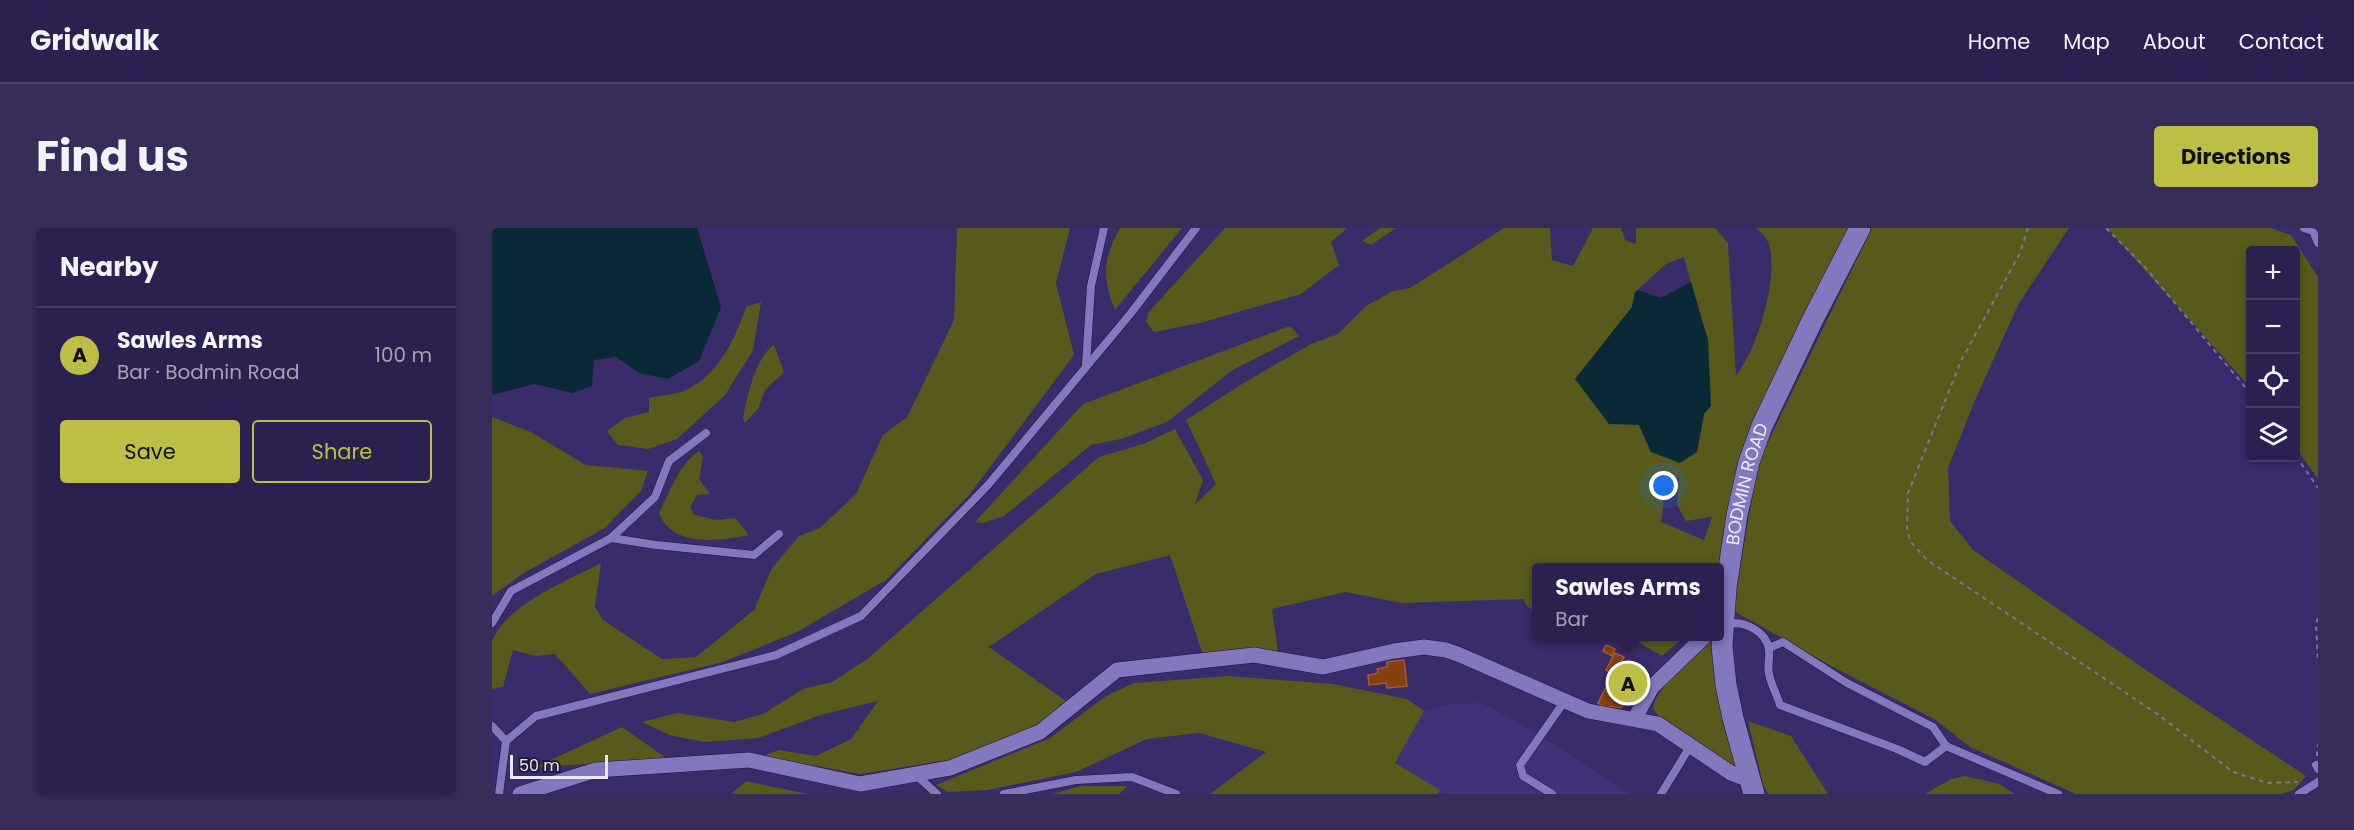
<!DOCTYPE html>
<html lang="en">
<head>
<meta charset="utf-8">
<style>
  :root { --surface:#2c2050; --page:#382d5a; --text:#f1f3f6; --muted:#a6a3b7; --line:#483e67; --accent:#bcbf43 }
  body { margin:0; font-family:Poppins,sans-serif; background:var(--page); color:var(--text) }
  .controls { position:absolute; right:18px; top:18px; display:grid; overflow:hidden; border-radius:6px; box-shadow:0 3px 9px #0003 }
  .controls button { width:54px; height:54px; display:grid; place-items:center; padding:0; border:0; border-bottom:2px solid var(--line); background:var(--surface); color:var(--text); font:30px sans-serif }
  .scale { position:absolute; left:18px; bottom:15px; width:98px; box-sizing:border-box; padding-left:6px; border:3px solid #eae7ff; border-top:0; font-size:16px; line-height:21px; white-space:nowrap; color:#eae7ff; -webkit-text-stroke:4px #201b37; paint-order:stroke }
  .you { position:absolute; left:1172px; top:258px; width:21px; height:21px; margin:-15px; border:4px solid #fff; border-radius:50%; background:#1a73e8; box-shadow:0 0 0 9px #1a73e833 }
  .badge { display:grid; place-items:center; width:39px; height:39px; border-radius:50%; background:var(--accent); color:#111; font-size:20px; font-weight:700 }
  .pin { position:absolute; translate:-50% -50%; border:3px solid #fff; box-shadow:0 2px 6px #0006 }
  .popup { position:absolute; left:1040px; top:335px; width:192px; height:78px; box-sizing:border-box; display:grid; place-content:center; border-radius:6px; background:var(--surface); filter:drop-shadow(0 2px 4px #0005); font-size:20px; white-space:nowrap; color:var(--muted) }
  .popup b { font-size:22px; color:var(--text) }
  .popup::after { content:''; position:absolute; left:50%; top:100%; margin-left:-12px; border:12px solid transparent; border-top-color:var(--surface) }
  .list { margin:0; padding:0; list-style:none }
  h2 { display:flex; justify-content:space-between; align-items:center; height:78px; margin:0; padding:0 24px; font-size:26px }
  h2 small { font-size:20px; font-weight:400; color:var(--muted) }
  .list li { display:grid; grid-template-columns:39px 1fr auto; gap:18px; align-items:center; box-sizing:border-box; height:96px; padding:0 24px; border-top:2px solid var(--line) }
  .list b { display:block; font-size:22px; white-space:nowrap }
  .list p { margin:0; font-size:20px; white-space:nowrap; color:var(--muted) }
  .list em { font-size:20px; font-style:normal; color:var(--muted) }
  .actions { display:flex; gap:12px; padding:18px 24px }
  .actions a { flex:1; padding:14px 0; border:2px solid var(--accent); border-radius:6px; text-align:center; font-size:21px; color:var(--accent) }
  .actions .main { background:var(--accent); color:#111 }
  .icon { flex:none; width:33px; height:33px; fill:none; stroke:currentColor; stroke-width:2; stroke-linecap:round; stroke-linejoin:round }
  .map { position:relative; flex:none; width:1826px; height:566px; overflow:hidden; border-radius:6px }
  header { display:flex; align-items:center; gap:36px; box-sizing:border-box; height:84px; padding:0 30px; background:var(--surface); border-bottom:2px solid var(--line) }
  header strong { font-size:28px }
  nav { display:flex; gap:33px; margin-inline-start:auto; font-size:21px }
  .intro { display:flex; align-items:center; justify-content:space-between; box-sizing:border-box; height:144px; padding:0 36px }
  h1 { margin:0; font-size:42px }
  .button { padding:15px 27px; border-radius:6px; background:var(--accent); color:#111; font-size:21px; font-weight:700 }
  main { display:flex; gap:36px; padding:0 36px }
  aside { flex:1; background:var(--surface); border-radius:6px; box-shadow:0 3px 9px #0003 }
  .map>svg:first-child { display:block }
  .built { fill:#423178 }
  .green { fill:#58591a; fill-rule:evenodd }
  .water { fill:#092937 }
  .building { fill:#85400c; stroke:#a05c32; stroke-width:1.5 }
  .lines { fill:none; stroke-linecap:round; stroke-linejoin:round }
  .service-casing { stroke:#220f4d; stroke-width:9 }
  .minor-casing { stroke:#220f4d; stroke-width:16 }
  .secondary-casing { stroke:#220f4d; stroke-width:22 }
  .path { stroke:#7d72a2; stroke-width:2; stroke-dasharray:4.5 4.5; stroke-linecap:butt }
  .service { stroke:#8378be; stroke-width:8 }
  .minor { stroke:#8378be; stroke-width:15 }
  .secondary { stroke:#8378be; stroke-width:21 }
  .labels { text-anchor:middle; stroke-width:6; stroke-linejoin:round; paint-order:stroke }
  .street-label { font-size:18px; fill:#eae7ff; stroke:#201b37 }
</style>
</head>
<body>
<header>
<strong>Gridwalk</strong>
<nav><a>Home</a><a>Map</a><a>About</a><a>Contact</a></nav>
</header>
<div class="intro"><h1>Find us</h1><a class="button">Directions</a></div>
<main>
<aside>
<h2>Nearby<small></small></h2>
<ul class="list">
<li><span class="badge">A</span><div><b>Sawles Arms</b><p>Bar · Bodmin Road</p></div><em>100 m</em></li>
</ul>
<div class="actions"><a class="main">Save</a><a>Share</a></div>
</aside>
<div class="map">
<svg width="1826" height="566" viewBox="0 0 1826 566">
  <rect width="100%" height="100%" fill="#3a2b6a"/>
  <polygon class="built" points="990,475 1038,501 1139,566 951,566 903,535 932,483 960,476"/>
  <g class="green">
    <path d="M 465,0 L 578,0 L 564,55 L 582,127 L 478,266 L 394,352 L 305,404 L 231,434 L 98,466 L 63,426 L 43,428 L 21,422 L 11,459 L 0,461 L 0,413 C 15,376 75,353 109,335 L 103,379 L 111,392 L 170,431 L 204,429 L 262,382 L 280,340 L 307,308 L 328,300 L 364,266 L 391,207 L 415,189 L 462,92 Z"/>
    <path d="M 628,0 L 690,0 L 623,82 C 610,50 611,30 628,0 Z"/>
    <polygon points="733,0 855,0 839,14 847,37 809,66 708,95 662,104 654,94 656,85"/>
    <polygon points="888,0 904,0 879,17 870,13"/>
    <path d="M 1012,0 L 1058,0 L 1060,32 L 1081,38 L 1101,0 L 1129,0 L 1133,12 L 1144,16 L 1144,0 L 1223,0 L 1236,15 L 1244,147 C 1265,124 1291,39 1274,10 C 1272,6 1267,3 1264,0 L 1360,0 L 1307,102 L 1227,339 L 1044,340 L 1044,385 L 1034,377 L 1032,371 L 910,375 L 853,364 L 780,381 L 786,424 L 710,424 L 678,327 L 604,346 L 497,419 L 574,473 L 543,499 L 456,532 L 368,546 L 270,528 L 287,522 L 324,528 L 359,511 L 386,473 L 329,487 L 266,510 L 212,514 L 177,507 L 150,494 L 185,485 L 242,494 L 271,486 L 311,461 L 340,454 L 374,432 L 607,229 L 651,216 L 683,201 L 711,252 L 703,276 L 724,256 L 694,192 L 750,156 L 819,116 L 846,106 L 874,78 L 901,63 L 918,60 ZM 1192,29 L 1204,75 L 1212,186 L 1205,223 L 1159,224 L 1147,197 L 1083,152 L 1140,79 L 1143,64 L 1174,36 ZM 1187,249 L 1185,277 L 1194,293 L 1220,289 L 1212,312 L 1169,294 L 1174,257 Z"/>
    <polygon points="1380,0 1577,0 1526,77 1484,170 1456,240 1458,293 1481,322 1654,442 1814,548 1802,562 1789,566 1584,566 1478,519 1444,492 1341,439 1240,382 1267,232"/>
    <polygon points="1615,0 1779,0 1799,7 1826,49 1826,251 1804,220 1804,22 1758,22 1758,159"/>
    <path d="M 269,74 L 261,122 L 233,167 L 185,211 L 156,221 L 126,217 L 115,203 L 133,190 L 157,184 L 157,170 C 169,167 184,167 194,162 C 227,146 243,111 254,79 Z"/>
    <polygon points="798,98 807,108 739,143 675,194 629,211 599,217 512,288 491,295 483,294 591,176"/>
    <path d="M 282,117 L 292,144 L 273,162 L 266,181 L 253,195 L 251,191 C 254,171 264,128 282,117 Z"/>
    <polygon points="0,189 39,204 94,237 156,243 149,263 113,300 30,346 0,368"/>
    <path d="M 207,223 L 211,229 L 207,251 L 218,266 L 205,267 L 198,279 L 203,287 L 224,292 L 243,290 L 257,307 C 228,313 180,320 167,285 C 178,264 186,237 207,223 Z"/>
    <polygon points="1127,409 1193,409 1170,428 1142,412"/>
    <path d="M 1219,414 L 1222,415 L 1246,549 L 1177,502 L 1161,481 C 1160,464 1205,422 1219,414 Z"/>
    <polygon points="736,448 841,456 915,471 932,483 903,535 948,562 946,566 718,566 774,524 707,505 655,511 584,544 496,562 456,564 444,557 558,510 614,468 642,455"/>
    <polygon points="1256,493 1299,508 1336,566 1276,566 1271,556"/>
    <polygon points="130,499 174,530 41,540"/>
    <polygon points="1473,548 1507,556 1523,566 1433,566 1459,551"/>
    <polygon points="254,553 315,566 239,566"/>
    <polygon points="589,558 635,558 627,566 560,566"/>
  </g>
  <g class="water">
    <polygon points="0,0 205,0 229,79 207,133 176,151 147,145 124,129 102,132 100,158 81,165 42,156 0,167"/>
    <polygon points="1199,54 1216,112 1219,178 1212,186 1205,224 1188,235 1159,224 1147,197 1117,196 1083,151 1140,79 1143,64 1146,62 1169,70"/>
  </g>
  <g class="building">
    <polygon points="1114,417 1123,421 1120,428 1111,423"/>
    <polygon points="1123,425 1132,429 1127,438 1146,448 1129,480 1119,478 1117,482 1106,475 1121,446 1114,442"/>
    <polygon points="912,432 915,458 895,460 894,455 877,457 876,447 886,445 885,441 895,439 895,434"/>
    <polygon points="1137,437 1149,443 1146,448 1134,442"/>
  </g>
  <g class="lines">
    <g class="service-casing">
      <g id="service">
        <polyline points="1812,0 1821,3 1826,15"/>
        <polyline points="594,137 599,58 612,0"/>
        <polyline points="119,310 163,269 177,233 214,205"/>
        <polyline points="0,395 19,363 119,310 164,317 262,327 287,306"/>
        <path d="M 1234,397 C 1251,391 1276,404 1277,423 C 1278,430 1275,439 1277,446 C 1279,456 1285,467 1288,477 L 1405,521 L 1433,534 L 1454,518"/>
        <polyline points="1277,420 1291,414 1355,455 1441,499 1454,518 1566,566"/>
        <polyline points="0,498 14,513"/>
        <polyline points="1824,537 1826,541"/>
        <polyline points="424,547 445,566"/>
        <polyline points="7,566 14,513 44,488 284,427 369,388 496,257 639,85 704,0"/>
        <polyline points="512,566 584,552 640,549 684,566"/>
        <polyline points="1060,566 1031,548 1028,537 1072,474"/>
        <polyline points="1169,566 1199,517"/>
        <polyline points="1807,566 1826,554"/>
      </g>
    </g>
    <g class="minor-casing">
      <g id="minor">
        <polyline points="1143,490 1160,459 1213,408"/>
        <polyline points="28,566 104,542 257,532 368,556 458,540 548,504 625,442 762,427 831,439 902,423 932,419 954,422 968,427 1096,483 1166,496 1239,545 1257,552"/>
      </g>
    </g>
    <g class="secondary-casing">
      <g id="secondary">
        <path id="s1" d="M 1262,566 L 1241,490 L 1234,457 L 1230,418 L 1234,360 L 1245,287 L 1257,234 L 1270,198 L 1321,91 L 1368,0"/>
      </g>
    </g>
    <g class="path">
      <polyline points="1536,0 1528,25 1469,133 1416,265 1415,300 1418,313 1435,332 1664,485 1741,544 1776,555 1806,554"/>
      <polyline points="1614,0 1652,38 1758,165"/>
      <polyline points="1804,228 1826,260"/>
      <polyline points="1826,390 1824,395 1826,434"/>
      <polyline points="1825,528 1826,516"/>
    </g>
    <use href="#service" class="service"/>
    <use href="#minor" class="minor"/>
    <use href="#secondary" class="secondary"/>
  </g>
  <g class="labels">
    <g class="street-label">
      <text dy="6" stroke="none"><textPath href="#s1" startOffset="316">BODMIN ROAD</textPath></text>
    </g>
  </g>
</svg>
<div class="controls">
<button>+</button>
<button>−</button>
<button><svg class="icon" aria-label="locate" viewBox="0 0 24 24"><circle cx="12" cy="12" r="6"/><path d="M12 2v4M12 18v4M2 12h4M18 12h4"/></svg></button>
<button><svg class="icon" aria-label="layers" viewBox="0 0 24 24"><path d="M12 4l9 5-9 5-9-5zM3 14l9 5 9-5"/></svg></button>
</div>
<div class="scale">50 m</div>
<div class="you"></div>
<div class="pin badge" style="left:1136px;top:455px">A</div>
<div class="popup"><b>Sawles Arms</b>Bar</div>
</div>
</main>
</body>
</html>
